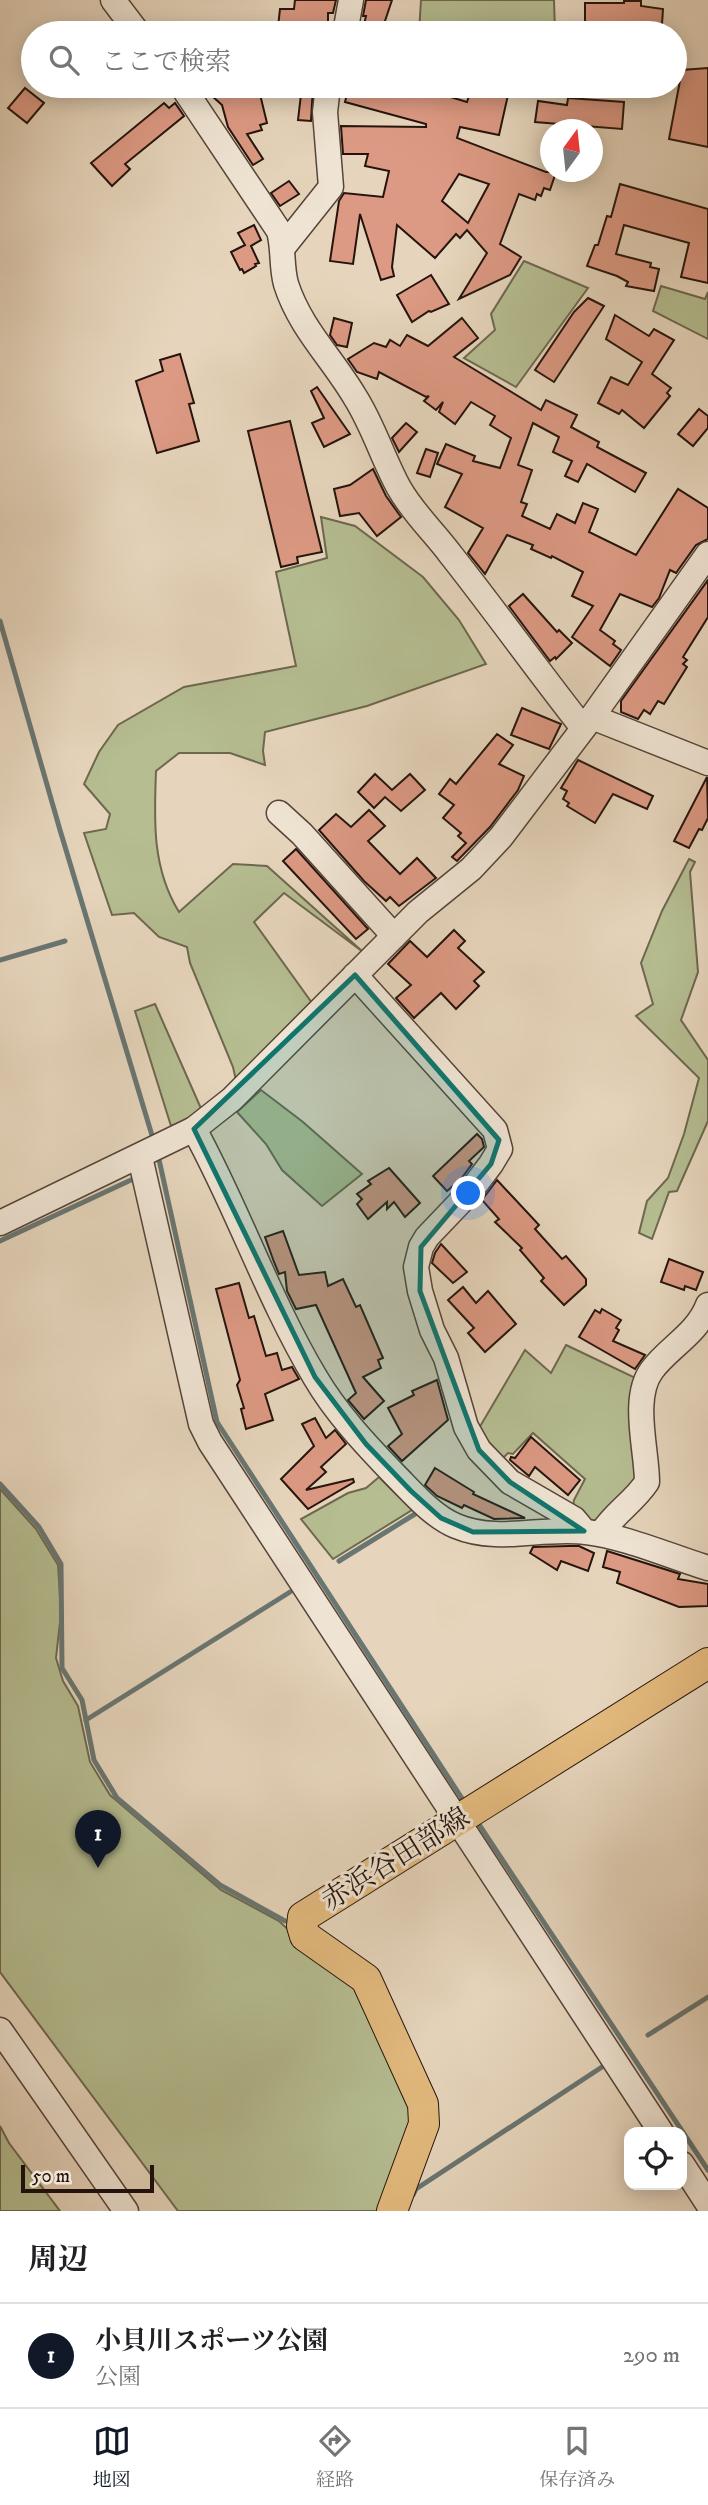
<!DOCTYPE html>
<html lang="ja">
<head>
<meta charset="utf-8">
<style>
  :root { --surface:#fff; --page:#f6f6f6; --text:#202124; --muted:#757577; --line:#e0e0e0; --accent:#111827 }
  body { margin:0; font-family:"IM FELL DW Pica","Noto Serif JP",serif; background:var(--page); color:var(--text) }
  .controls { position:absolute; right:21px; bottom:21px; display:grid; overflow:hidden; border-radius:14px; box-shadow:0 4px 18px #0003 }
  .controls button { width:63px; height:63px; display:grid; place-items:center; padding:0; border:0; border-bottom:2px solid var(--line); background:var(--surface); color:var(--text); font:35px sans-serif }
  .compass { position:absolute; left:540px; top:119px; width:63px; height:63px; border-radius:50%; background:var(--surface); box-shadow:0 4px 18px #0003; rotate:15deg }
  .scale { position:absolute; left:21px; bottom:18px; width:133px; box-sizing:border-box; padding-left:7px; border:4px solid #25140d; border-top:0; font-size:19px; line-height:24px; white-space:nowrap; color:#25140d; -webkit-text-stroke:5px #efe4d3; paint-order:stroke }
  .you { position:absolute; left:469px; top:1194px; width:24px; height:24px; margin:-18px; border:5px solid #fff; border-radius:50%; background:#1a73e8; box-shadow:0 0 0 10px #1a73e833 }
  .badge { display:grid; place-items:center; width:46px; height:46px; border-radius:50%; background:var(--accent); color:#fff; font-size:23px; font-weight:700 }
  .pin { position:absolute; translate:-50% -58px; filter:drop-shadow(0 2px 4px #0008) }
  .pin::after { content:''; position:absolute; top:37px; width:24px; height:21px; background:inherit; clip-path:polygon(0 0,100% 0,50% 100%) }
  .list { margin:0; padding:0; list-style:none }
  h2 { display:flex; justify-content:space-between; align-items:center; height:91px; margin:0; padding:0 28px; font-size:30px }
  h2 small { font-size:23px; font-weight:400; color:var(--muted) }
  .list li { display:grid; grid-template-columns:46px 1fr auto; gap:21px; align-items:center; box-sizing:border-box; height:105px; padding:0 28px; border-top:2px solid var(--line) }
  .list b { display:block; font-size:26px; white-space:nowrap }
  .list p { margin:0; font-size:23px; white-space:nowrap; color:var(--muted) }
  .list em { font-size:23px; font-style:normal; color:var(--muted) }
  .icon { flex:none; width:38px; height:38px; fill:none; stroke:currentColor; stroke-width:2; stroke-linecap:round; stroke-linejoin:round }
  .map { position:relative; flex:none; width:708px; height:2211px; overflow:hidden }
  .search { position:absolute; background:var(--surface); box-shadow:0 4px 18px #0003; left:21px; right:21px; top:21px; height:77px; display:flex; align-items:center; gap:18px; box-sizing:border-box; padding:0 24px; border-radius:38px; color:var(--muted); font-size:26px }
  .sheet { height:196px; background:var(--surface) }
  nav { display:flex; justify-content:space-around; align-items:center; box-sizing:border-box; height:98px; border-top:2px solid var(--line); background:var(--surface); font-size:19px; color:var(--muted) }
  nav a { display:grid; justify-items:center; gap:4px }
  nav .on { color:var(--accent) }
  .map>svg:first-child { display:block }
  .green { fill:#b5bd91; stroke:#6d684f; stroke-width:2 }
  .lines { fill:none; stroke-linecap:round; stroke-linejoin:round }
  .stream { stroke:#697672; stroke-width:5 }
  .building { fill:#dc9983; stroke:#25140d; stroke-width:2; fill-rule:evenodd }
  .minor-casing { stroke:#554439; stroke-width:27 }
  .major-casing { stroke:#25140d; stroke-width:32 }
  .minor { stroke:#efe4d3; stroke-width:24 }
  .major { stroke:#e3ba7e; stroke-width:30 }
  .marked { fill:#0f766e; fill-opacity:0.2; stroke:#0f766e; stroke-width:5; stroke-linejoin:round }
  .labels { text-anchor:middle; stroke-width:6; stroke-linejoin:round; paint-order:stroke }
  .street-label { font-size:28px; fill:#25140d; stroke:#efe4d3 }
</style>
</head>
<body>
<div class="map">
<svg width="708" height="2211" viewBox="0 0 708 2211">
  <rect width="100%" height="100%" fill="#e6d5bc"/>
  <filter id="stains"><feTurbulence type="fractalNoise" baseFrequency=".00286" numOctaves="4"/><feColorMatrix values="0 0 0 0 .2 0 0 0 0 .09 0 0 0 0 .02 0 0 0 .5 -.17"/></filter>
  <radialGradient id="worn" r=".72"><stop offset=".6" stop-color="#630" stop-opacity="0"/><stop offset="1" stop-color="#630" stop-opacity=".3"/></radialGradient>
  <g class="green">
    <polygon points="421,0 554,0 555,33 419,33"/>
    <polygon points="524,261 588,288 516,387 464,358 495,330 491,314"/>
    <polygon points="661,286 705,299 708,292 708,339 653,311"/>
    <path d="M 321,517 L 355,526 L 423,577 L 459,620 L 486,664 L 367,706 L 265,732 L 263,751 L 265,765 L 230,753 L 179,753 L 156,771 C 154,821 152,868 179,912 L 233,864 L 267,866 L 363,952 L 284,893 L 254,922 L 312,1003 L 237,1085 L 233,1067 L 190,963 L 187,947 L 159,937 L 134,913 L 112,915 L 84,833 L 106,829 L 110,814 L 84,784 L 99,752 L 118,725 L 184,687 L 296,666 L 276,572 L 327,558 Z"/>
    <polygon points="689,859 695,862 690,872 698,972 681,1020 708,1060 708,1121 677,1191 669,1192 652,1239 639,1233 647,1201 668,1178 684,1134 699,1078 636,1016 653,1004 641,963 662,911"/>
    <polygon points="155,1004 203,1113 171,1126 135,1011"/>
    <polygon points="261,1090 303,1122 362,1174 322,1206 282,1170 266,1144 237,1112"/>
    <polygon points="566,1345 642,1381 638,1472 630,1492 596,1523 573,1508 574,1500 585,1479 533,1433 513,1454 508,1453 501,1460 475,1435 525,1350 551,1373"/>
    <polygon points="379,1477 412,1510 333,1559 301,1519 348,1493 366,1488"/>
    <polygon points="0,1489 36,1529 58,1565 61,1613 56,1658 63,1681 78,1706 90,1762 110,1795 221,1890 279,1921 310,1950 363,1984 417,2103 384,2211 178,2211 0,1972"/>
    <polygon points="0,2126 9,2143 60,2211 0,2211"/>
  </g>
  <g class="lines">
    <g class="stream">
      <polyline points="0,621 60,830 154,1142"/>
      <polyline points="0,960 65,941"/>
      <polyline points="158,1155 217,1422 465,1803"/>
      <polyline points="0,1241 131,1180"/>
      <polyline points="0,1484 39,1527 61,1564 62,1668 82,1700 94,1760 117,1798 220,1885 285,1921"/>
      <polyline points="339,1561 415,1514"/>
      <polyline points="86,1720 290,1592"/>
      <polyline points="476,1820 708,2170"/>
      <polyline points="648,2035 708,1997"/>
      <polyline points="413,2195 416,2189 605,2065"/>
    </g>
  </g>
  <g class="building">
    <polygon points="295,0 336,0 333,13 328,13 328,30 278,27 280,9 294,9"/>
    <polygon points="366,0 392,0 381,33 362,33 366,16 363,16"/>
    <polygon points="624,1 641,1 641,6 663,9 662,24 637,24 637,33 622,33 622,30 585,30 585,3 624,3"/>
    <polygon points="708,68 708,147 669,139 682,70"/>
    <polygon points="201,86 258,86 267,123 260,125 262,130 247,134 263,159 253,165 228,127 222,105"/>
    <polygon points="302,86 313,86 311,121 298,120"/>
    <path d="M 349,86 L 414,86 L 467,102 L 470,93 L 474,95 L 476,86 L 510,86 L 499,135 L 460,127 L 457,138 L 546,172 L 556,172 L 550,190 L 544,188 L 541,196 L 537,194 L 535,200 L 519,194 L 500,244 L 521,257 L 510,275 L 459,299 L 487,253 L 467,230 L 460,238 L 456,234 L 435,258 L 397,225 L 392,267 L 394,276 L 381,280 L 360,214 L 353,264 L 330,261 L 339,201 L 344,193 L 383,197 L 389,171 L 365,166 L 368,154 L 343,154 L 341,126 L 426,127 L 426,124 L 345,102 ZM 459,174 L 489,184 L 468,223 L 442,201 Z"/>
    <polygon points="25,88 44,103 27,123 8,108"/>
    <polygon points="568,98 624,102 622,129 535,122 538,101 567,105"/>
    <polygon points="164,103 169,108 175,103 184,116 125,164 130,169 112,186 91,163"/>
    <polygon points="289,181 299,194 280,206 271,193"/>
    <polygon points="620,184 708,209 708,283 681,277 689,243 624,225 616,254 651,263 650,267 659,269 654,291 626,286 628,282 617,276 587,266 595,245 598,245 607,216 611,217"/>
    <polygon points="254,225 261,240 251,246 259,263 255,264 256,266 244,273 242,269 240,270 231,252 245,245 238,233"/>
    <polygon points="431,275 449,304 431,312 429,311 412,322 397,295"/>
    <polygon points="588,298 604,306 554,382 535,370 574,312"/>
    <polygon points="615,315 649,336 654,329 674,340 652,374 671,388 667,393 670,396 644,428 622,410 619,414 598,403 611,377 628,385 642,362 606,339"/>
    <polygon points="334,318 352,323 347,347 337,345 330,335"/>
    <polygon points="462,318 478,338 454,357 541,410 546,400 577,415 571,427 599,442 597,447 646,473 635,492 587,464 578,482 565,476 572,461 553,452 559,437 533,423 518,465 532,470 521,502 527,504 522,516 550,529 557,514 575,523 583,503 598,509 589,532 636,555 678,489 708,508 708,539 696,545 676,573 670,570 659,598 652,607 620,594 600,630 615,641 613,644 621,650 610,666 572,637 593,606 572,596 583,572 552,556 551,558 531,549 533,545 507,535 485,574 468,553 483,528 445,507 462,474 437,464 446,444 475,456 473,461 500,468 511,438 490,425 495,416 471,402 455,424 439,412 443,402 436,410 424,401 429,396 426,397 379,372 377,379 357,372 348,359 374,343 386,347 390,340 400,346 407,335 428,346"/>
    <polygon points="180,354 194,403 189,404 199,441 157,453 136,381 163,371 160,360"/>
    <polygon points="317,387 350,434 324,447 312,423 324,418 311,391"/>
    <polygon points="699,409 708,416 708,428 693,446 678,434"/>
    <polygon points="290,421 322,552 297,557 298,563 281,567 248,431"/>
    <polygon points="406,423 417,432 399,452 392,438"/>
    <polygon points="426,449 438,453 430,477 417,473"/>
    <polygon points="373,469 386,496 401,517 377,536 359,513 340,516 334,489 350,485"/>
    <polygon points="708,580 708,617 683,657 687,660 683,664 687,667 664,704 658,701 650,714 644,710 638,719 621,712 621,701"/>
    <polygon points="523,594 557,632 559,630 572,643 556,659 555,657 550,661 509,606"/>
    <polygon points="522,708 561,724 549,749 511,735"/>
    <polygon points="497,734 513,745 499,764 524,776 518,790 490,827 457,861 452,857 466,843 458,836 461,833 443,818 454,805 439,794 450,779 456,784"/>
    <polygon points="578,760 653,796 647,809 613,794 595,823 567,806 569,803 563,799 567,791 561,788"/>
    <polygon points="375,774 392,790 410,774 425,790 401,811 385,797 374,808 358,792"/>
    <polygon points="707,777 708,818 702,830 699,829 689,848 674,841"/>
    <polygon points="369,810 385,826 368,841 400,874 417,858 436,878 399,906 390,897 386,901 364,881 319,830 336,814 351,827"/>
    <polygon points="296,849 368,929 356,939 283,861"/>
    <polygon points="454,930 465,941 458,948 484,972 474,981 479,986 456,1009 441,993 414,1018 396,998 411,985 388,964 410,941 427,957"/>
    <polygon points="477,1134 482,1139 484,1147 469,1161 472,1164 461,1179 447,1191 433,1176"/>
    <polygon points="389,1168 420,1203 405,1217 394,1202 387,1209 387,1202 368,1219 357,1204 362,1199 357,1194 371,1184 368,1181"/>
    <polygon points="497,1180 539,1225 535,1229 562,1259 566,1256 586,1279 586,1285 564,1305 541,1281 544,1278 520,1250 522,1248 495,1222 499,1219 482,1200"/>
    <polygon points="283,1231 299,1275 325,1272 328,1286 343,1279 356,1307 360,1305 383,1358 378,1360 381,1368 363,1377 384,1401 364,1419 348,1400 356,1393 316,1305 296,1309 287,1291 285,1272 279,1274 274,1262 265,1237"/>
    <polygon points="441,1244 467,1272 453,1283 432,1263 435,1253"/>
    <polygon points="669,1259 703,1272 696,1290 685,1286 684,1290 661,1282"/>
    <polygon points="239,1283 249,1318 254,1316 266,1356 277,1353 282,1370 292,1367 299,1379 265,1394 273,1420 246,1429 241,1409 244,1408 237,1385 240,1380 216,1289"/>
    <polygon points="463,1287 476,1303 488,1291 516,1324 485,1352 468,1333 474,1328 448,1300"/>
    <polygon points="602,1309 621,1320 616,1328 619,1330 613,1341 645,1355 635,1369 579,1337 595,1310 600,1313"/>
    <polygon points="437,1380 448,1420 402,1461 388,1446 402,1434 388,1408 414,1395 412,1391"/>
    <polygon points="315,1418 326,1438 335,1430 346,1444 321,1467 326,1472 306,1490 353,1479 354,1482 308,1509 281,1479 314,1446 302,1424"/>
    <polygon points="531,1437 580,1480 568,1495 535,1467 529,1476 510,1460 511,1457 515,1458"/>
    <polygon points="435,1468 474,1492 473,1494 525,1518 494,1519 464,1505 462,1508 437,1496 425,1485"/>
    <polygon points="569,1546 579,1546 594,1553 588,1571 561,1561 557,1570 530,1553 533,1547"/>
    <polygon points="607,1551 680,1574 678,1579 708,1584 708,1606 679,1607 617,1583 620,1572 603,1567"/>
  </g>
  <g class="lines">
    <g class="minor-casing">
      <g id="minor">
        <polyline points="113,0 138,33"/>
        <polyline points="345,33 351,0"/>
        <path d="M 182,86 L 279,231 C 284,249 281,266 286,284 C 300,328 332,358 355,397 C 373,425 383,459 399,488 C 413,513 434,532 451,555 C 496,612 538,671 583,728"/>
        <polyline points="284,246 331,187 325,112 328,86"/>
        <polyline points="592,717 708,763"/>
        <polyline points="279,813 302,834 394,936"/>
        <polyline points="355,975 495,1130 500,1149 491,1164 469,1193 427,1237 421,1247 416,1267 420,1291 432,1330 446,1358 466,1427 479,1450 510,1482 574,1519 584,1531"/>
        <path d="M 194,1129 C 238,1209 268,1298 315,1377 C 336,1413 366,1445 395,1475 C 412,1492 432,1516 456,1526 C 499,1544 542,1526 586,1532 C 623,1536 672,1557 708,1568"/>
        <polyline points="140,1157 201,1424 210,1442 661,2132"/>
        <polyline points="0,1223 194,1129 232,1099 418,912 471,869 501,837 592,717 708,554"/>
        <path d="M 601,1534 C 613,1514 634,1502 647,1482 C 647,1450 631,1398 652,1370 C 669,1347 697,1334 708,1305"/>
        <polyline points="0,2030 126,2211"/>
        <polyline points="682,2164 708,2204"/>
      </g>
    </g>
    <g class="major-casing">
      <polyline id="major" points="392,2211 424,2124 423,2104 366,1979 305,1936 302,1926 303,1917 708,1663"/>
    </g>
    <use href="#minor" class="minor"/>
    <use href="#major" class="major"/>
  </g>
  <path class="marked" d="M 355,975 L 499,1140 L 491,1164 L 421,1247 L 420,1291 L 479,1450 L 510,1482 L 584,1531 L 473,1532 L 441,1518 L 411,1491 L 366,1444 L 315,1377 L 194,1129 Z"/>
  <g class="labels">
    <g class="street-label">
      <text transform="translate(395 1858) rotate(-32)" y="10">赤浜谷田部線</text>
    </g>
  </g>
  <rect width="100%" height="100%" filter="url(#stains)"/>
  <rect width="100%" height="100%" fill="url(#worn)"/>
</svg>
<div class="controls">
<button><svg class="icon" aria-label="locate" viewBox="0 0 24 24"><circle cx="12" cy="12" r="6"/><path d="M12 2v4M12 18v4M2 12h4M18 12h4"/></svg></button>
</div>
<svg class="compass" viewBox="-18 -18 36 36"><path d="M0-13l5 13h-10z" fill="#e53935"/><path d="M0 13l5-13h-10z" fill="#757577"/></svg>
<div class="scale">50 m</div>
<div class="you"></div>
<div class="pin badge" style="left:98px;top:1868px">1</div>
<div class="search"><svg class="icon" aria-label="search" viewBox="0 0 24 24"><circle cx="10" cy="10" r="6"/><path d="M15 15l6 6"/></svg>ここで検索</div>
</div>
<section class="sheet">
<h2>周辺<small></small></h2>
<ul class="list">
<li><span class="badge">1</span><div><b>小貝川スポーツ公園</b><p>公園</p></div><em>290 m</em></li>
</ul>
</section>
<nav>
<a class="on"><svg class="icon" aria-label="map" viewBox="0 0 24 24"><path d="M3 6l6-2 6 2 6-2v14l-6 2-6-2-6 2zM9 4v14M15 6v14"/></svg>地図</a>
<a><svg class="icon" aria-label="directions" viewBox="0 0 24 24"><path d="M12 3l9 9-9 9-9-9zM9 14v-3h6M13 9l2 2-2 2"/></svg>経路</a>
<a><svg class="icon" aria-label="saved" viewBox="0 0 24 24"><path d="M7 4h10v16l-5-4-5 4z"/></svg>保存済み</a>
</nav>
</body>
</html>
